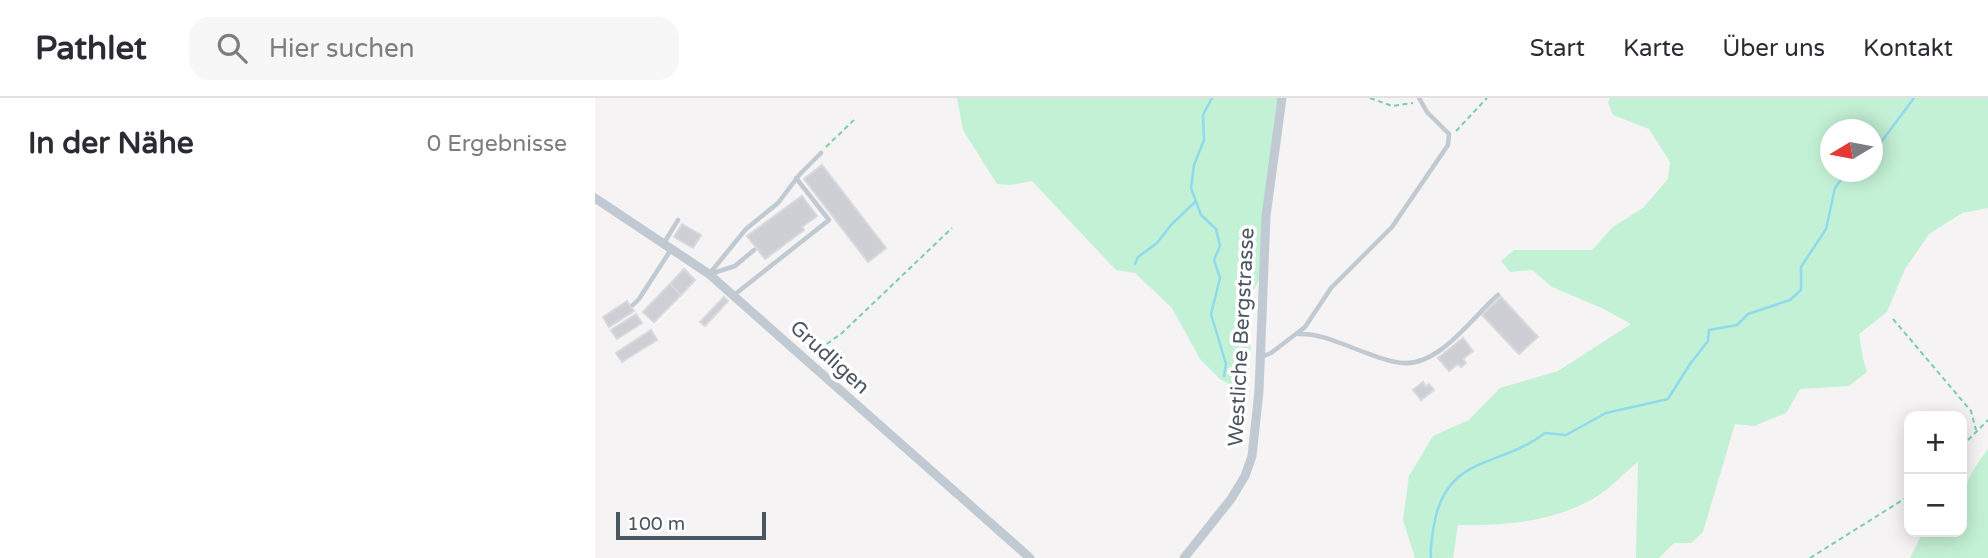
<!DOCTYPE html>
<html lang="de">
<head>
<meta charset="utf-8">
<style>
  :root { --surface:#fff; --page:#f7f7f7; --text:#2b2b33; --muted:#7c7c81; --line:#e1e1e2 }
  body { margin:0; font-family:"Varela Round",sans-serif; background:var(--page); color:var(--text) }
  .controls { position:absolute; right:21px; bottom:21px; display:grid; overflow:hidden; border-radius:14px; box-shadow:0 4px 18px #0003 }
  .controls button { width:63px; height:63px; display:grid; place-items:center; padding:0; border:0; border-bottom:2px solid var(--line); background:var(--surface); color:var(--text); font:35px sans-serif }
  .compass { position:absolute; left:1225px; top:21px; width:63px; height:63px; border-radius:50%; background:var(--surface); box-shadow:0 4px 18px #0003; rotate:260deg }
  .scale { position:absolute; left:21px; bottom:18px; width:150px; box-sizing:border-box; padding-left:7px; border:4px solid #4a5661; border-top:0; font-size:19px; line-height:24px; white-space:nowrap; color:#4a5661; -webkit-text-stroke:5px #fff; paint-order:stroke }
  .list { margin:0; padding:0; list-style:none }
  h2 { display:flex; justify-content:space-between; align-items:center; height:91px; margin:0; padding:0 28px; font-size:30px }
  h2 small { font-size:23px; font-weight:400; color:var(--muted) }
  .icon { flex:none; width:38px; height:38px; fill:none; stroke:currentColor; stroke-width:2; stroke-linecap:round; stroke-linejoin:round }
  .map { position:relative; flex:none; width:1393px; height:460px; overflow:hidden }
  header { display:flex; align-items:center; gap:42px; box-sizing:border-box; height:98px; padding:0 35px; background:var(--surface); border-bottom:2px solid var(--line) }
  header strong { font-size:33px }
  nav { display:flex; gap:38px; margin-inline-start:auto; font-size:24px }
  .search { width:490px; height:63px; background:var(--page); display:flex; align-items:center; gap:18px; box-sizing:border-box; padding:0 24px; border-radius:21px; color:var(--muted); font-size:26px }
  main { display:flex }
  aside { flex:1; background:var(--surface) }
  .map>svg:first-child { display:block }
  .green { fill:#c3f1d5; fill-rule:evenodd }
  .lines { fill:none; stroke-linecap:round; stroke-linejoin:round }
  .stream { stroke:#90daee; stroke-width:2.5 }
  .building { fill:#cdcfd5; stroke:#d7d9de; stroke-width:2 }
  .path { stroke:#7ad0a6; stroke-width:2; stroke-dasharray:5 3.5; stroke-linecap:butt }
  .lane { stroke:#c1cad2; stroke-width:4.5 }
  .street { stroke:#c1cad2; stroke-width:9 }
  .labels { text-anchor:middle; stroke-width:7; stroke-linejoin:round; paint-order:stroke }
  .street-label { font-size:21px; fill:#4a5661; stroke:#fff }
</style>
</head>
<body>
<header>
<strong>Pathlet</strong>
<div class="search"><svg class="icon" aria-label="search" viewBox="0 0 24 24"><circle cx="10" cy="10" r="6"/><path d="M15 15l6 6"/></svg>Hier suchen</div>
<nav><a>Start</a><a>Karte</a><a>Über uns</a><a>Kontakt</a></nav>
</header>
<main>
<aside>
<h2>In der Nähe<small>0 Ergebnisse</small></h2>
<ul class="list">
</ul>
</aside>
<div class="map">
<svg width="1393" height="460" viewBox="0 0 1393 460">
  <rect width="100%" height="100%" fill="#f5f3f3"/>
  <g class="green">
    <path d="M 362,0 L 683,0 L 668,113 L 666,178 L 648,213 L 648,226 L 655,232 C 656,241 656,271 651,278 C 647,282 641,284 636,287 L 625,281 L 605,261 L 577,210 L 540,175 L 521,172 L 437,83 L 415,87 L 402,86 L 368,32 Z"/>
    <path d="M 1015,0 L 1393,0 L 1393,110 L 1367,115 L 1334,136 L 1310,171 L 1292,214 L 1264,236 L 1268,260 L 1272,274 L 1254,288 L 1205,291 L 1191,315 L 1159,328 L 1140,326 L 1108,434 L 1096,445 L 1079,445 L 1064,460 L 1041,460 L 1043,364 C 1029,375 1016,390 1001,399 C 959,424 911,428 863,427 L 858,460 L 820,460 L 808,422 L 814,378 L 838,338 L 874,322 L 905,290 L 963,273 L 1036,226 L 1009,211 L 957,189 L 937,172 L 915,174 L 906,163 L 919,152 L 997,152 L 1018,129 L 1048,110 L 1073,81 L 1075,64 L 1054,31 L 1018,17 L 1013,4 ZM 1236,32 L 1278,32 L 1278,74 L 1236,74 Z"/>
    <path d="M 1393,351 L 1393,460 L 1315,460 L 1328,434 L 1367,434 C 1367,395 1369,382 1393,351 Z"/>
  </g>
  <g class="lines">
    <g class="stream">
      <polyline points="617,0 608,17 609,42 599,67 596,90 606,117 621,131 625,148 619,162 625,180 616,216 631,266 629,278"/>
      <polyline points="1278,55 1319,0"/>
      <polyline points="540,166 543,159 562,145 576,127 600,104"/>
      <path d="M 836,460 C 835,448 837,439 839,427 C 851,356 905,370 950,335 L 971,337 L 1011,315 L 1073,301 L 1095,266 L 1113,243 L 1114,232 L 1142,227 L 1153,216 L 1195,202 L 1206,192 L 1206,169 L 1231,131 L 1240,90 L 1248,79 L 1261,74"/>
    </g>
  </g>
  <g class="building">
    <polygon points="227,67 291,150 273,164 209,81"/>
    <polygon points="207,98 222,118 207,129 209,132 170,161 152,138"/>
    <polygon points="87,126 106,137 98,150 79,139"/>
    <polygon points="89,171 100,182 86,197 75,186"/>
    <polygon points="75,186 86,197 59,224 48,214"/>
    <polygon points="129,199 133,203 110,228 105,224"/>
    <polygon points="906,199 943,239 924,256 887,217"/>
    <polygon points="32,203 39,213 14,229 8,219"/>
    <polygon points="41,216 47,225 22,241 16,232"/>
    <polygon points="56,232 62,242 27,264 21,255"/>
    <polygon points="868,240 878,253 868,261 871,265 866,269 863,266 854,273 843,260"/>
    <polygon points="828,284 831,289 834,286 839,292 826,302 818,292"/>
  </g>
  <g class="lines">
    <g class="path">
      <polyline points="775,0 797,8 818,5"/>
      <polyline points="861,33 892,0"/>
      <polyline points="231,49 261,20"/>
      <polyline points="1298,221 1376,313 1381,332"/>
      <polyline points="218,256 247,235 357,130"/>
      <polyline points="1367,348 1393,322"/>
      <polyline points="1215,460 1314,398"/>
    </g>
    <g class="lane">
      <polyline points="69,145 83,122"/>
      <polyline points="115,175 151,131 183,105 205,76 226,55"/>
      <polyline points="115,176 140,168 159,152"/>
      <polyline points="139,197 234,122 201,80"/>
      <polyline points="38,207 44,201 77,150"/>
      <path d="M 703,236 C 723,235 742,244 761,251 C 775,256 792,264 808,265 C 845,268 878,218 903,197"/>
      <polyline points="666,259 676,255 710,229 736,190 797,129 853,47 854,36 832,14 824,0"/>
    </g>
    <g class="street">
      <polyline points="0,100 114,176 435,460"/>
      <polyline points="589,460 636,401 650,378 657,358 664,293 671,118 687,0"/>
    </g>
  </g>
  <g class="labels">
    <g class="street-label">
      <text transform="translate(646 239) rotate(-87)" y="7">Westliche Bergstrasse</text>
      <text transform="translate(235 259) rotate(42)" y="7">Grudligen</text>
    </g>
  </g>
</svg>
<div class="controls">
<button>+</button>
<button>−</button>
</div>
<svg class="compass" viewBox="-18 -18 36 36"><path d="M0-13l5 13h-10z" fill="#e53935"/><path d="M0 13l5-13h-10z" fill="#7c7c81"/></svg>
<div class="scale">100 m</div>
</div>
</main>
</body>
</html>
